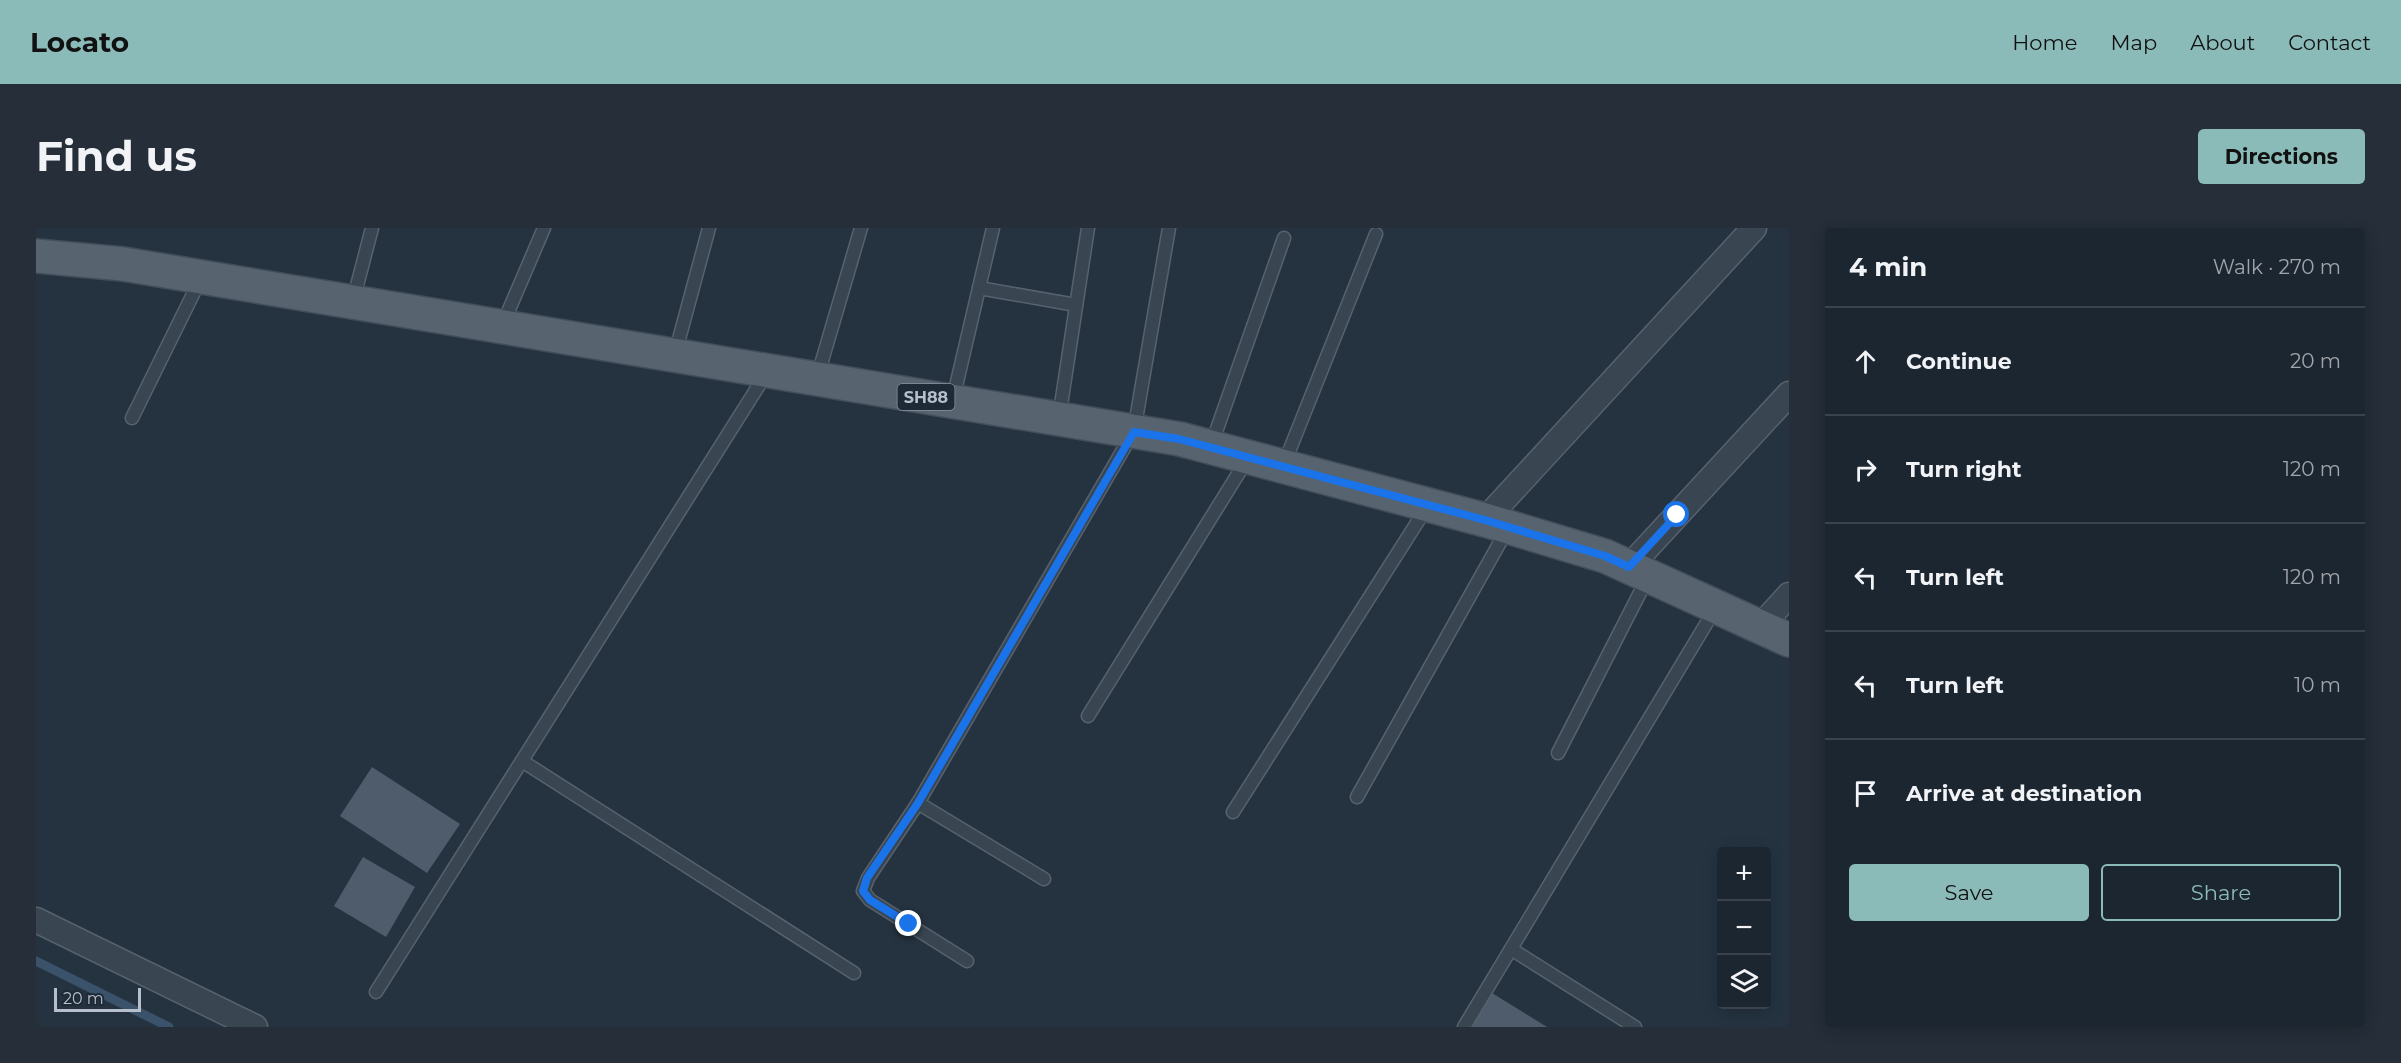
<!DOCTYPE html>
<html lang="en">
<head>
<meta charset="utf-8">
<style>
  :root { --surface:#1c2631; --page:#252e39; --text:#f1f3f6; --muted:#a0a5ab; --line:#3a434d; --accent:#8bbbb9 }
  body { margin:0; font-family:Montserrat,sans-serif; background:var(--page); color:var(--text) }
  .controls { position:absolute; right:18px; bottom:18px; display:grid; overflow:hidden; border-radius:6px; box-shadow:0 3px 15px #0003 }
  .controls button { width:54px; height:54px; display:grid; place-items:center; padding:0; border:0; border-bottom:2px solid var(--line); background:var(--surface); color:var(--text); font:30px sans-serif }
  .scale { position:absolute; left:18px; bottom:15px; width:87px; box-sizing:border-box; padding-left:6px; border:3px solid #b6bfcb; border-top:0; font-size:16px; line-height:21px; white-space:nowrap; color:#b6bfcb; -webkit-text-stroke:4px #1e2a36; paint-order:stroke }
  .stop { position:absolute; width:18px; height:18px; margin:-14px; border:4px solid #1a73e8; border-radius:50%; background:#fff }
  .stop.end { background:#1a73e8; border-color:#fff; box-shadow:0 2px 6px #0008 }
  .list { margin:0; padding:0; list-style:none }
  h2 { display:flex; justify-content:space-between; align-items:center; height:78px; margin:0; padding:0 24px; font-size:26px }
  h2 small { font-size:20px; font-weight:400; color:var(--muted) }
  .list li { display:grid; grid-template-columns:39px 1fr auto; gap:18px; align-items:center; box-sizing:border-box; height:108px; padding:0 24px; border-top:2px solid var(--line) }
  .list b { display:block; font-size:22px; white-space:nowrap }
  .list em { font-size:20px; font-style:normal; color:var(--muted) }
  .actions { display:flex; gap:12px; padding:18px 24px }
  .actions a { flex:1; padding:14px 0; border:2px solid var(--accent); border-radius:6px; text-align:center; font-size:21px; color:var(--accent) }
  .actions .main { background:var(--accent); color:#111 }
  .icon { flex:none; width:33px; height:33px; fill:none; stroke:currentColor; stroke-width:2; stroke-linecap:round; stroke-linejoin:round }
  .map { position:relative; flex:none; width:1753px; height:799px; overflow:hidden; border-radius:6px }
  header { display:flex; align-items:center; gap:36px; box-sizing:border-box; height:84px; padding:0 30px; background:var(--accent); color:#111 }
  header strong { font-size:28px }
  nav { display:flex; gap:33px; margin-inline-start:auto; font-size:21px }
  .intro { display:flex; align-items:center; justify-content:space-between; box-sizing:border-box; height:144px; padding:0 36px }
  h1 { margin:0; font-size:42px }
  .button { padding:15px 27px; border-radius:6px; background:var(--accent); color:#111; font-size:21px; font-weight:700 }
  main { display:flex; gap:36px; padding:0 36px }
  aside { flex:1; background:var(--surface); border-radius:6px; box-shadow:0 3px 15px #0003 }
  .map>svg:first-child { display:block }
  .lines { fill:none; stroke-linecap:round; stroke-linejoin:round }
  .stream { stroke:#3a526a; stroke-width:9 }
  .building { fill:#4e5c6c }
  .lane-casing { stroke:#57626e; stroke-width:15 }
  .street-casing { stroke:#57626e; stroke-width:27 }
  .primary-casing { stroke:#434e5a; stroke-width:36 }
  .lane { stroke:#394550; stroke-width:12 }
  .street { stroke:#394550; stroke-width:24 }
  .primary { stroke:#576470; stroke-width:33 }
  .route { stroke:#1a73e8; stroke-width:8 }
  .labels { text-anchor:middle; stroke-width:6; stroke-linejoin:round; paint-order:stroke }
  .shield { fill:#1e2a36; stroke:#88929e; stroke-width:1.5 }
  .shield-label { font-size:16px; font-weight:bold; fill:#b6bfcb }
</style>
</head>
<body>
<header>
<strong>Locato</strong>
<nav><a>Home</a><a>Map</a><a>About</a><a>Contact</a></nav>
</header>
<div class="intro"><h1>Find us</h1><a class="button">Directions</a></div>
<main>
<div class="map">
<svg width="1753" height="799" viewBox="0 0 1753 799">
  <rect width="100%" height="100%" fill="#253341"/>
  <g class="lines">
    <polyline class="stream" points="0,733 133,799"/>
  </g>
  <g class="building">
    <polygon points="336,539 424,596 391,645 304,588"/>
    <polygon points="327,629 379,659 350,709 298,678"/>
    <polygon points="1456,765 1511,799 1436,799"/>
  </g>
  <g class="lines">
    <g class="lane-casing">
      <g id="lane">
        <polyline points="943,60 1040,77"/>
        <polyline points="317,73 336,0"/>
        <polyline points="466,98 508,0"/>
        <polyline points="639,126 673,0"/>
        <polyline points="781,150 825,0"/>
        <polyline points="917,171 957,0"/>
        <polyline points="96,190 165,50"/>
        <polyline points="1023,190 1052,0"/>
        <polyline points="1175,218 1248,10"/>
        <polyline points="1248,236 1340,6"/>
        <polyline points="1052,488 1212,230"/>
        <polyline points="1522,525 1612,349"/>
        <polyline points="486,533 818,745"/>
        <polyline points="1321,569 1472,300"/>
        <polyline points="882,575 1008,651"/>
        <polyline points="1197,584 1391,279"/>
        <polyline points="1475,721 1599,799"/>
        <polyline points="931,733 834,672 827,663 832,650 882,575 1098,203 1133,0"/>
        <polyline points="340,764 730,146"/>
        <polyline points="1428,799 1679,381"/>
      </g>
    </g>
    <g class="street-casing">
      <g id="street">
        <polyline points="1449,292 1718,0"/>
        <polyline points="1593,339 1753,166"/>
        <polyline points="1724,399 1753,367"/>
        <polyline points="0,692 219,799"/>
      </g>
    </g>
    <g class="primary-casing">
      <polyline id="primary" points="0,28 87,36 1144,211 1449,292 1569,328 1753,412"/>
    </g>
    <use href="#lane" class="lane"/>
    <use href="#street" class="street"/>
    <use href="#primary" class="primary"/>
  </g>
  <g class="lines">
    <polyline class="route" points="873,696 834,672 827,663 831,650 882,575 1098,204 1143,211 1449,292 1569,328 1593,339 1641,287"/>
  </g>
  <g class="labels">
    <rect class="shield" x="861.5" y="156" width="57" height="26" rx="4.5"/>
    <g class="shield-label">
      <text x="890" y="175">SH88</text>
    </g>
  </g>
</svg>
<div class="controls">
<button>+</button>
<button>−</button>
<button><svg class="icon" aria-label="layers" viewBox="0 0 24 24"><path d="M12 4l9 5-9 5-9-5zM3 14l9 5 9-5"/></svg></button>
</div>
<div class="scale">20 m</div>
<div class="stop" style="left:1641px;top:287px"></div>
<div class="stop end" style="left:873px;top:696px"></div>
</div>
<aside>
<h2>4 min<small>Walk · 270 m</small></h2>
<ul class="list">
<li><svg class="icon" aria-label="ahead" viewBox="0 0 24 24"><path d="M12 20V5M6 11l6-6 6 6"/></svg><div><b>Continue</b></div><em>20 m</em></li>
<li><svg class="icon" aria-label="right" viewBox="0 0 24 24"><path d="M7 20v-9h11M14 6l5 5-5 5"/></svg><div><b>Turn right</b></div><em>120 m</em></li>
<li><svg class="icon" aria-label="left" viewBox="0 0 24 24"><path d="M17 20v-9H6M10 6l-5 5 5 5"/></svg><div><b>Turn left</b></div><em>120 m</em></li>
<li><svg class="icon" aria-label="left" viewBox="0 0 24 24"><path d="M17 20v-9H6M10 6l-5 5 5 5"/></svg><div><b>Turn left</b></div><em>10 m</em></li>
<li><svg class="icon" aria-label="arrive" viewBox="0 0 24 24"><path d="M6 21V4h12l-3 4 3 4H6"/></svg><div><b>Arrive at destination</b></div></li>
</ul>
<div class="actions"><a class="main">Save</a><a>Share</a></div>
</aside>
</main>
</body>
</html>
